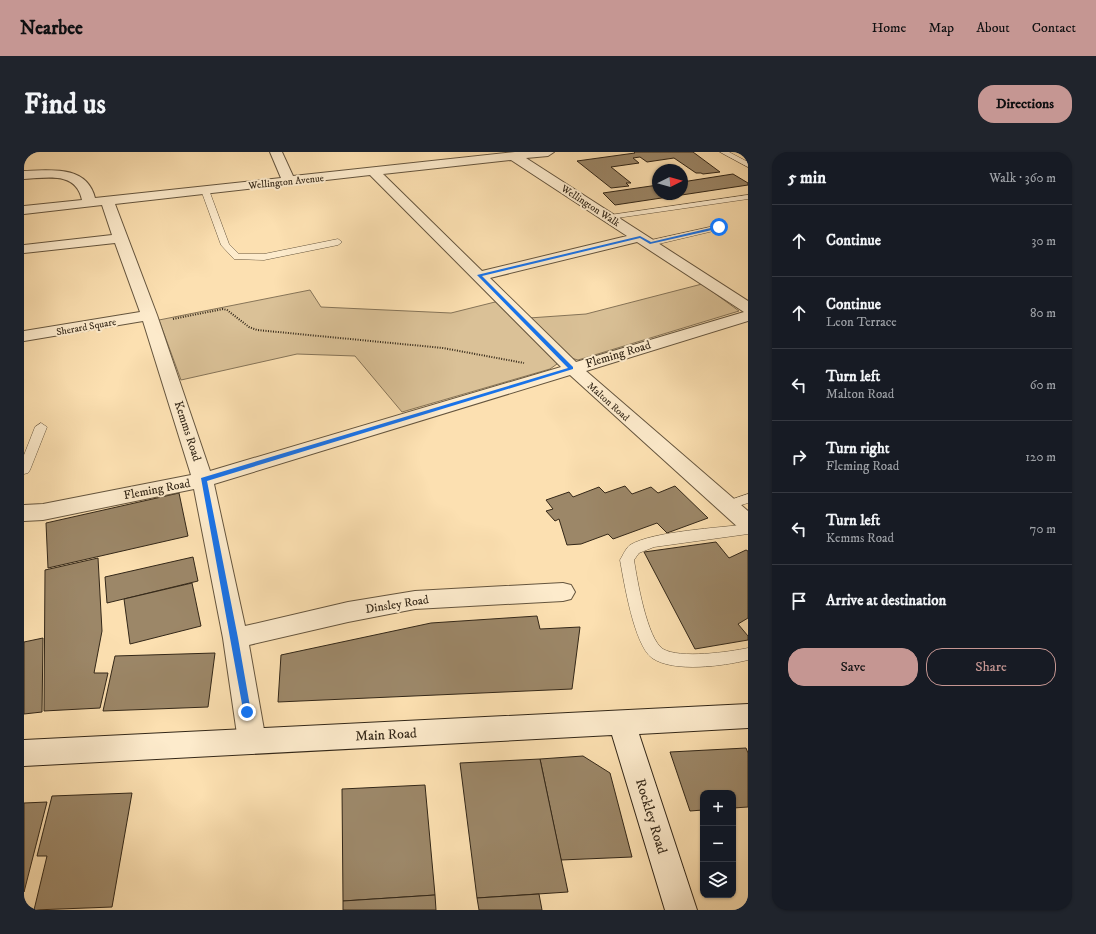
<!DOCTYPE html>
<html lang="en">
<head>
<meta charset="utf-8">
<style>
  :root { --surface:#171b24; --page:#20242c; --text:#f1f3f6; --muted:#9ea1a6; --line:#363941; --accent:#c59692 }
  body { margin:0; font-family:"IM FELL DW Pica",serif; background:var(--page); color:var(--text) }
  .controls { position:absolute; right:12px; bottom:12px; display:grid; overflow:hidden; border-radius:8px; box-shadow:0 1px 3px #0004 }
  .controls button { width:36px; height:36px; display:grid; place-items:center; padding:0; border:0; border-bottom:1px solid var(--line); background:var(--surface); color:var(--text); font:20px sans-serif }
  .compass { position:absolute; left:628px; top:12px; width:36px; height:36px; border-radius:50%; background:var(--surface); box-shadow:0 1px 3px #0004; rotate:85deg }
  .stop { position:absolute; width:12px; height:12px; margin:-9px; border:3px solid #1a73e8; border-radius:50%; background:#fff }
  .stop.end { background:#1a73e8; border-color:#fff; box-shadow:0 1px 4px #0008 }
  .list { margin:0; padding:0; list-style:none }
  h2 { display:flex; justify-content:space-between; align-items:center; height:52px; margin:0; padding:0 16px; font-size:17px }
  h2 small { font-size:13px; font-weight:400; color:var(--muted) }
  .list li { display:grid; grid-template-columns:26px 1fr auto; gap:12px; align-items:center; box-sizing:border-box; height:72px; padding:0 16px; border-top:1px solid var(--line) }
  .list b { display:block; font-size:15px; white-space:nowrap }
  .list p { margin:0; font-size:13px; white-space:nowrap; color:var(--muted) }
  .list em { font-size:13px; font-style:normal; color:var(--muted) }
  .actions { display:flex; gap:8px; padding:12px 16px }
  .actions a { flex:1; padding:9px 0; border:1px solid var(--accent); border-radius:16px; text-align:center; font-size:14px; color:var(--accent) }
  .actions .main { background:var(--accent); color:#111 }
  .icon { flex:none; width:22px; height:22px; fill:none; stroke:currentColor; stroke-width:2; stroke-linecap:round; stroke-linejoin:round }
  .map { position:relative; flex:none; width:724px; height:758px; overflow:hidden; border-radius:16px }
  header { display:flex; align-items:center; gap:24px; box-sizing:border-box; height:56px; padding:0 20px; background:var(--accent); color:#111 }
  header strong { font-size:19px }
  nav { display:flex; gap:22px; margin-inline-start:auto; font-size:14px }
  .intro { display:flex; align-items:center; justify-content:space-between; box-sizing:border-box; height:96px; padding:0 24px }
  h1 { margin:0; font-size:28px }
  .button { padding:10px 18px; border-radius:16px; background:var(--accent); color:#111; font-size:14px; font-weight:700 }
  main { display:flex; gap:24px; padding:0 24px }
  aside { flex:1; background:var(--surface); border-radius:16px; box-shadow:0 1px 3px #0004 }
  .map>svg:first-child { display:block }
  .green { fill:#dac197; stroke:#867458 }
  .building { fill:#9c8768; stroke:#332718 }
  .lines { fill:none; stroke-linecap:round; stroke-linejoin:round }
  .lane-casing { stroke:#65553e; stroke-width:1 }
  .street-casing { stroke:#65553e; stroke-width:2 }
  .secondary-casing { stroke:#332718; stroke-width:2 }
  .path { stroke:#332718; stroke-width:2; stroke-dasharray:1 1.5; stroke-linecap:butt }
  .lane { fill:#fdebcc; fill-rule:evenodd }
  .street { fill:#fdebcc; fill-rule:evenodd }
  .secondary { fill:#fdebcc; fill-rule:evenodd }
  .route { fill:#1a73e8 }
  .labels { text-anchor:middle; stroke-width:4; stroke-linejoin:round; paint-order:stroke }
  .far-street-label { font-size:10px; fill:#332718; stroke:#fdebcc }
  .street-label { font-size:12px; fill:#332718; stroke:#fdebcc }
  .near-street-label { font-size:14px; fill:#332718; stroke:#fdebcc }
</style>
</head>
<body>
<header>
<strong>Nearbee</strong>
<nav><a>Home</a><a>Map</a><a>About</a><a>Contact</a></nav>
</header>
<div class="intro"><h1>Find us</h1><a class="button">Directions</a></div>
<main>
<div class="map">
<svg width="724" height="758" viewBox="0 0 724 758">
  <rect width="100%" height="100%" fill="#fce0b1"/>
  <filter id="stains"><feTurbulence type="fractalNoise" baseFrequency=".005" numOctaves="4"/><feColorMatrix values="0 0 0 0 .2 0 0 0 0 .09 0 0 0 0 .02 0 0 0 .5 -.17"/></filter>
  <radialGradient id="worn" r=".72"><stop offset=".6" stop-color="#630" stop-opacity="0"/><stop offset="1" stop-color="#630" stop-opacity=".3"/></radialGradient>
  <g class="green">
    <polygon points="678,132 715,159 554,208 547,206 505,166 562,162"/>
    <polygon points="286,138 297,155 427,161 475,149 533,209 533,212 526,217 378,260 331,204 273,202 157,228 135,168"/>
  </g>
  <g class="building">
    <polygon points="610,0 669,0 696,20 679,22 677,21 672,21 650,6 623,10 616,5 609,6 615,11 587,15 607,31 602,31 605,34 587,36 553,9 611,1"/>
    <polygon points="709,22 724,31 724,33 591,53 579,41 634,33 634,42 658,42 658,30"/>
    <polygon points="601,334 608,342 627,335 634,341 651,334 684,366 643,381 633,371 589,387 584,382 557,392 543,393 535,367 531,369 522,359 529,357 522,348 545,340 549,345 575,335 581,341"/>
    <polygon points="155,341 164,384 24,416 22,371"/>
    <polygon points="692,390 705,406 722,398 724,399 724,466 714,472 724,484 724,488 671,497 620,400"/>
    <polygon points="169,405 174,429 83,451 81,425"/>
    <polygon points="74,406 78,479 70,521 84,521 76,556 20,559 21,418"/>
    <polygon points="168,431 177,474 106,492 100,447"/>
    <polygon points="513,464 516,477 556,475 548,537 254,550 257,503 407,471"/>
    <polygon points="19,486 18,560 0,562 0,490"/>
    <polygon points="191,501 184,555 79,559 91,504"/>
    <polygon points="722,596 724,601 724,655 709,656 709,641 679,641 679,658 666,659 646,600"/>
    <polygon points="559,604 586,621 608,705 537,708 516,607"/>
    <polygon points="516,607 544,740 453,746 436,611"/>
    <polygon points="401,633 411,743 319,749 318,637"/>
    <polygon points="108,641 88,755 10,758 23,704 13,704 28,644"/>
    <polygon points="23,650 0,740 0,651"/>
    <polygon points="515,742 518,758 455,758 453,746"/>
    <polygon points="411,743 412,758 319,758 319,749"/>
  </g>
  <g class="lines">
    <g class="lane-casing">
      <g id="lane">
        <polygon points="696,0 705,0 724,10 724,15"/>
        <polygon points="178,36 185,38 205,92 215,102 240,102 314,87 318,90 314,93 240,108 210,107 197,93 177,38"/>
        <polygon points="724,43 724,47 586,67 582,65 586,63"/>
        <polygon points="695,73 699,75 698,77 626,94 622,91 623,89"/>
        <polygon points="17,271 23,275 6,318 4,321 0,322 0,303 11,275"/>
        <polygon points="724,342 724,351 704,357 700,356 698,353 700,350"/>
        <path d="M 724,372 L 724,382 L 630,395 L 615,401 L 610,408 C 613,427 623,487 639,497 C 656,507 705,500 724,496 L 724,508 C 699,514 650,521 628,506 C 610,493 600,430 596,408 C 599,403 602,396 606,393 C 629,379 696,376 724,372 Z"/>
      </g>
    </g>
    <g class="street-casing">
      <path id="street" d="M 246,0 L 258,0 L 269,24 L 491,0 L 530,0 L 524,4 L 502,6 L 724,149 L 724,169 L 562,219 L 724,359 L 724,379 L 716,377 L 546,223 L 190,332 L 221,474 L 324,450 L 391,439 L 539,431 L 547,433 L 551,440 L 547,447 L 539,449 L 391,457 L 324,470 L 225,493 L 242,589 L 238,598 L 228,602 L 218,598 L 214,589 L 199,486 L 170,337 L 19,368 L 0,369 L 0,353 L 19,352 L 167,323 L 119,169 L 0,189 L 0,179 L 116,160 L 91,91 L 0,101 L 0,93 L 88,83 L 78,53 L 0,62 L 0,54 L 58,48 C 52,19 23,26 0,27 L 0,19 C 27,18 63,13 71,46 L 257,26 ZM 487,8 L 603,84 L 458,119 L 359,22 ZM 346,23 L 537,215 L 186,319 L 133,163 L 91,52 ZM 613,90 L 720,160 L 552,210 L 466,126 Z"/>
    </g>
    <g class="secondary-casing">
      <polygon id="secondary" points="724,552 724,576 615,582 673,758 641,758 588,583 0,614 0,588"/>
    </g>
    <polyline class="path" points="149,167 199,157 203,158 225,175 233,178 419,196 500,211"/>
    <use href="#lane" class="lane"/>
    <use href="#street" class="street"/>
    <use href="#secondary" class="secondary"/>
  </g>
  <polygon class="route" points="695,74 697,76 626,92 616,86 458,124 549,215 549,217 183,329 214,486 227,560 226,563 220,563 177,326 544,216 453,123 616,84 627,90"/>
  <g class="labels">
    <g class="far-street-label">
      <text transform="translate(262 29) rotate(-6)" y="4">Wellington Avenue</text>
      <text transform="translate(567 53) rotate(33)" y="4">Wellington Walk</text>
      <text transform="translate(62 174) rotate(-10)" y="4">Sherard Square</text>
      <text transform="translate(585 249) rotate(42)" y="4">Malton Road</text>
    </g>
    <g class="street-label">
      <text transform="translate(594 202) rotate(-17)" y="4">Fleming Road</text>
      <text transform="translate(164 279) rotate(72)" y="4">Kemms Road</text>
      <text transform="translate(133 337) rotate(-11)" y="4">Fleming Road</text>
      <text transform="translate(373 452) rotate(-9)" y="4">Dinsley Road</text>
    </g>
    <g class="near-street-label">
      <text transform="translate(362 582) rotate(-3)" y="5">Main Road</text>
      <text transform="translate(628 664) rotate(73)" y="5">Rockley Road</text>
    </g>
  </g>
  <rect width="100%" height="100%" filter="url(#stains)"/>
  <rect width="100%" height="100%" fill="url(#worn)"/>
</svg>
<div class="controls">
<button>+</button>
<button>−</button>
<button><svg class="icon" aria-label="layers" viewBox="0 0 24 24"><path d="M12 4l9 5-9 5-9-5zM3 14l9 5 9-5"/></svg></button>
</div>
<svg class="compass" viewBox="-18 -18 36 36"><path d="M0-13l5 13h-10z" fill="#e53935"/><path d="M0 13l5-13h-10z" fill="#9ea1a6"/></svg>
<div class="stop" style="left:695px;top:75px"></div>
<div class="stop end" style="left:223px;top:560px"></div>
</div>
<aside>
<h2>5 min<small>Walk · 360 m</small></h2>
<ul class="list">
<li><svg class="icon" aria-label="ahead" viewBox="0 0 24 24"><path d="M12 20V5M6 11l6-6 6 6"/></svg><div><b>Continue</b></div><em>30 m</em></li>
<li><svg class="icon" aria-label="ahead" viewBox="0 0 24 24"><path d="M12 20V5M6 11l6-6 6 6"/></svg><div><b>Continue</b><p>Leon Terrace</p></div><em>80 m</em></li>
<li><svg class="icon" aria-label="left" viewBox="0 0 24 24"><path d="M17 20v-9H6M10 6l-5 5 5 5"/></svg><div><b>Turn left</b><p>Malton Road</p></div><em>60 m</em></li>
<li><svg class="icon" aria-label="right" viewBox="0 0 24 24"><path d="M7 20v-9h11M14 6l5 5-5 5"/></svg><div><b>Turn right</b><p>Fleming Road</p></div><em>120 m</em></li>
<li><svg class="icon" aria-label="left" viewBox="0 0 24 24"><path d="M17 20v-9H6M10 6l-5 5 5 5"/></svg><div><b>Turn left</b><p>Kemms Road</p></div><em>70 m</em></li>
<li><svg class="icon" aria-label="arrive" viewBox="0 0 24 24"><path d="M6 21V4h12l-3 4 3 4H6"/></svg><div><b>Arrive at destination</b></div></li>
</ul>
<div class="actions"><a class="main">Save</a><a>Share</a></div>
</aside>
</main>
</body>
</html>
